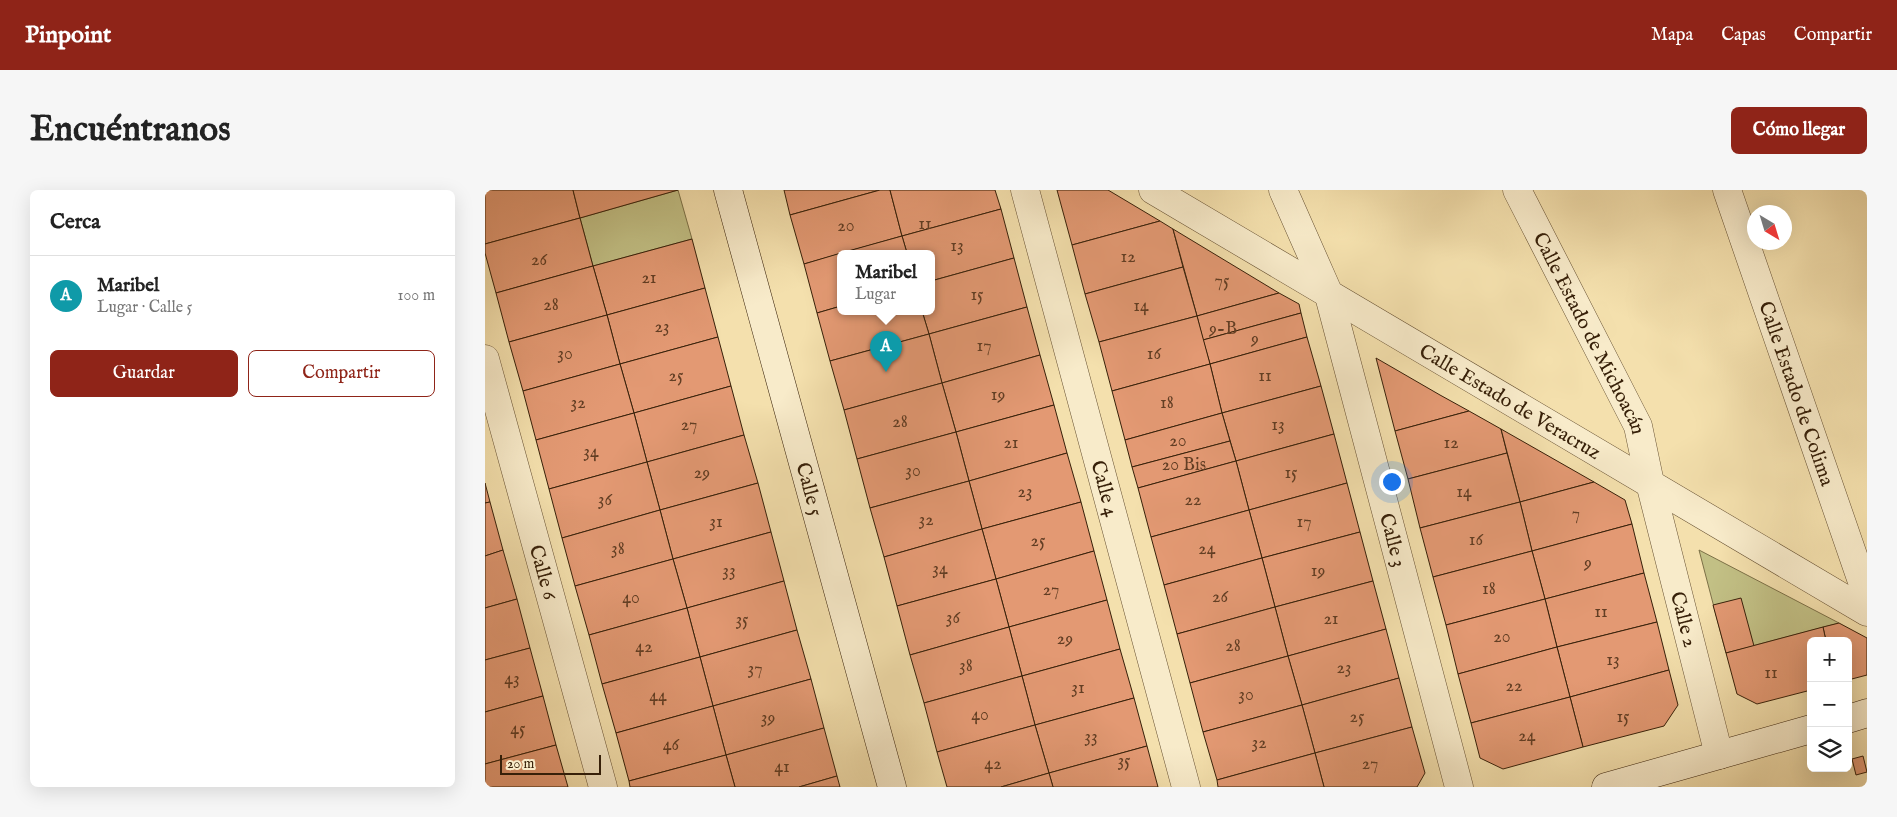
<!DOCTYPE html>
<html lang="es">
<head>
<meta charset="utf-8">
<style>
  :root { --surface:#fff; --page:#f6f6f6; --text:#222; --muted:#767676; --line:#e0e0e0; --accent:#8f2418 }
  body { margin:0; font-family:"IM FELL English",serif; background:var(--page); color:var(--text) }
  .controls { position:absolute; right:15px; bottom:15px; display:grid; overflow:hidden; border-radius:8px; box-shadow:0 5px 20px #0002 }
  .controls button { width:45px; height:45px; display:grid; place-items:center; padding:0; border:0; border-bottom:1px solid var(--line); background:var(--surface); color:var(--text); font:25px sans-serif }
  .compass { position:absolute; left:1262px; top:15px; width:45px; height:45px; border-radius:50%; background:var(--surface); box-shadow:0 5px 20px #0002; rotate:142deg }
  .scale { position:absolute; left:15px; bottom:12px; width:101px; box-sizing:border-box; padding-left:5px; border:2px solid #372009; border-top:0; font-size:14px; line-height:18px; white-space:nowrap; color:#372009; -webkit-text-stroke:4px #f8ebca; paint-order:stroke }
  .you { position:absolute; left:906px; top:291px; width:18px; height:18px; margin:-12px; border:4px solid #fff; border-radius:50%; background:#1a73e8; box-shadow:0 0 0 8px #1a73e833 }
  .badge { display:grid; place-items:center; width:32px; height:32px; border-radius:50%; background:var(--accent); color:#fff; font-size:16px; font-weight:700 }
  .pin { position:absolute; translate:-50% -41px; filter:drop-shadow(0 1px 2px #0008) }
  .pin::after { content:''; position:absolute; top:26px; width:18px; height:15px; background:inherit; clip-path:polygon(0 0,100% 0,50% 100%) }
  .popup { position:absolute; left:352px; top:60px; width:98px; height:65px; box-sizing:border-box; display:grid; place-content:center; border-radius:8px; background:var(--surface); filter:drop-shadow(0 1px 4px #0005); font-size:16px; white-space:nowrap; color:var(--muted) }
  .popup b { font-size:19px; color:var(--text) }
  .popup::after { content:''; position:absolute; left:50%; top:100%; margin-left:-10px; border:10px solid transparent; border-top-color:var(--surface) }
  .list { margin:0; padding:0; list-style:none }
  h2 { display:flex; justify-content:space-between; align-items:center; height:65px; margin:0; padding:0 20px; font-size:21px }
  h2 small { font-size:16px; font-weight:400; color:var(--muted) }
  .list li { display:grid; grid-template-columns:32px 1fr auto; gap:15px; align-items:center; box-sizing:border-box; height:80px; padding:0 20px; border-top:1px solid var(--line) }
  .list b { display:block; font-size:19px; white-space:nowrap }
  .list p { margin:0; font-size:16px; white-space:nowrap; color:var(--muted) }
  .list em { font-size:16px; font-style:normal; color:var(--muted) }
  .actions { display:flex; gap:10px; padding:15px 20px }
  .actions a { flex:1; padding:11px 0; border:1px solid var(--accent); border-radius:8px; text-align:center; font-size:18px; color:var(--accent) }
  .actions .main { background:var(--accent); color:#fff }
  .icon { flex:none; width:28px; height:28px; fill:none; stroke:currentColor; stroke-width:2; stroke-linecap:round; stroke-linejoin:round }
  .map { position:relative; flex:none; width:1382px; height:597px; overflow:hidden; border-radius:8px }
  header { display:flex; align-items:center; gap:30px; box-sizing:border-box; height:70px; padding:0 25px; background:var(--accent); color:#fff }
  header strong { font-size:24px }
  nav { display:flex; gap:28px; margin-inline-start:auto; font-size:18px }
  .intro { display:flex; align-items:center; justify-content:space-between; box-sizing:border-box; height:120px; padding:0 30px }
  h1 { margin:0; font-size:35px }
  .button { padding:12px 22px; border-radius:8px; background:var(--accent); color:#fff; font-size:18px; font-weight:700 }
  main { display:flex; gap:30px; padding:0 30px }
  aside { flex:1; background:var(--surface); border-radius:8px; box-shadow:0 5px 20px #0002 }
  .map>svg:first-child { display:block }
  .green { fill:#c2c085; stroke:#7c7047 }
  .building { fill:#e39973; stroke:#372009 }
  .lines { fill:none; stroke-linecap:round; stroke-linejoin:round }
  .street-casing { stroke:#665032; stroke-width:29 }
  .secondary-casing { stroke:#372009; stroke-width:29 }
  .street { stroke:#f8ebca; stroke-width:28 }
  .secondary { stroke:#f8ebca; stroke-width:28 }
  .labels { text-anchor:middle; stroke-width:5; stroke-linejoin:round; paint-order:stroke }
  .number-label { font-size:18px; fill:#623e24 }
  .street-label { font-size:20px; fill:#372009; stroke:#f8ebca }
</style>
</head>
<body>
<header>
<strong>Pinpoint</strong>
<nav><a>Mapa</a><a>Capas</a><a>Compartir</a></nav>
</header>
<div class="intro"><h1>Encuéntranos</h1><a class="button">Cómo llegar</a></div>
<main>
<aside>
<h2>Cerca<small></small></h2>
<ul class="list">
<li><span class="badge" style="background:#0f9aa8">A</span><div><b>Maribel</b><p>Lugar · Calle 5</p></div><em>100 m</em></li>
</ul>
<div class="actions"><a class="main">Guardar</a><a>Compartir</a></div>
</aside>
<div class="map">
<svg width="1382" height="597" viewBox="0 0 1382 597">
  <rect width="100%" height="100%" fill="#f4e0ad"/>
  <filter id="stains"><feTurbulence type="fractalNoise" baseFrequency=".004" numOctaves="4"/><feColorMatrix values="0 0 0 0 .2 0 0 0 0 .09 0 0 0 0 .02 0 0 0 .5 -.17"/></filter>
  <radialGradient id="worn" r=".72"><stop offset=".6" stop-color="#630" stop-opacity="0"/><stop offset="1" stop-color="#630" stop-opacity=".3"/></radialGradient>
  <g class="green">
    <polygon points="193,0 207,49 108,76 95,28"/>
    <polygon points="1214,360 1354,433 1241,463"/>
  </g>
  <g class="building">
    <polygon points="5,0 88,0 95,28 0,54 0,1"/>
    <polygon points="88,0 193,0 95,28"/>
    <polygon points="299,0 395,0 305,25"/>
    <polygon points="395,0 405,0 417,46 319,74 305,25"/>
    <polygon points="405,0 510,0 516,19 417,46"/>
    <polygon points="572,0 623,0 675,31 587,55"/>
    <polygon points="516,19 529,68 446,91 446,63 422,63 417,46"/>
    <polygon points="95,28 108,76 11,103 0,63 0,54"/>
    <polygon points="675,31 688,39 698,77 600,104 587,55"/>
    <polygon points="688,39 794,103 712,126"/>
    <polygon points="417,46 422,63 356,63"/>
    <polygon points="207,49 220,98 122,125 108,76"/>
    <polygon points="356,63 356,116 332,123 319,74"/>
    <polygon points="529,68 542,117 444,144 437,121 446,121 446,91"/>
    <polygon points="108,76 122,125 24,152 11,103"/>
    <polygon points="698,77 712,126 614,152 600,104"/>
    <polygon points="220,98 233,147 135,174 122,125"/>
    <polygon points="794,103 814,114 816,123 718,150 712,126"/>
    <polygon points="356,116 356,121 437,121 444,144 345,171 332,123"/>
    <polygon points="542,117 555,165 457,193 444,144"/>
    <polygon points="816,123 822,147 725,174 718,150"/>
    <polygon points="122,125 135,174 38,201 24,152"/>
    <polygon points="712,126 725,174 627,201 614,152"/>
    <polygon points="444,144 457,193 359,220 345,171"/>
    <polygon points="233,147 246,196 149,223 135,174"/>
    <polygon points="822,147 836,196 737,223 725,174"/>
    <polygon points="555,165 569,215 471,242 457,193"/>
    <polygon points="891,168 955,205 984,221 910,241"/>
    <polygon points="135,174 149,223 51,250 38,201"/>
    <polygon points="725,174 737,223 640,250 627,201"/>
    <polygon points="457,193 471,242 372,269 359,220"/>
    <polygon points="246,196 259,245 162,272 149,223"/>
    <polygon points="836,196 849,244 751,271 737,223"/>
    <polygon points="569,215 582,263 484,291 471,242"/>
    <polygon points="984,221 1016,239 1022,263 923,289 910,241"/>
    <polygon points="149,223 162,272 64,299 51,250"/>
    <polygon points="737,223 745,251 647,277 640,250"/>
    <polygon points="1016,239 1109,292 1035,312"/>
    <polygon points="471,242 484,291 385,318 372,269"/>
    <polygon points="849,244 862,293 764,320 751,271"/>
    <polygon points="259,245 273,293 175,320 162,272"/>
    <polygon points="745,251 751,271 653,298 647,277"/>
    <polygon points="582,263 596,312 497,339 484,291"/>
    <polygon points="1022,263 1035,312 935,338 923,289"/>
    <polygon points="751,271 764,320 666,347 653,298"/>
    <polygon points="162,272 175,320 77,348 64,299"/>
    <polygon points="484,291 497,339 399,367 385,318"/>
    <polygon points="1109,292 1140,310 1147,334 1047,361 1035,312"/>
    <polygon points="0,293 5,312 0,313"/>
    <polygon points="273,293 286,342 188,369 175,320"/>
    <polygon points="862,293 875,342 777,368 764,320"/>
    <polygon points="5,312 18,360 0,366 0,313"/>
    <polygon points="596,312 609,361 511,389 497,339"/>
    <polygon points="1035,312 1047,361 948,387 935,338"/>
    <polygon points="175,320 188,369 90,396 77,348"/>
    <polygon points="764,320 777,368 679,395 666,347"/>
    <polygon points="1147,334 1159,383 1060,409 1047,361"/>
    <polygon points="497,339 511,389 412,416 399,367"/>
    <polygon points="286,342 299,391 202,418 188,369"/>
    <polygon points="875,342 888,391 790,417 777,368"/>
    <polygon points="18,360 32,409 0,418 0,366"/>
    <polygon points="609,361 622,410 524,437 511,389"/>
    <polygon points="1047,361 1060,409 961,435 948,387"/>
    <polygon points="777,368 790,417 692,444 679,395"/>
    <polygon points="188,369 202,418 104,445 90,396"/>
    <polygon points="1159,383 1172,432 1072,457 1060,409"/>
    <polygon points="511,389 524,437 425,465 412,416"/>
    <polygon points="299,391 312,440 215,467 202,418"/>
    <polygon points="888,391 901,439 803,466 790,417"/>
    <polygon points="1256,408 1269,456 1241,463 1228,415"/>
    <polygon points="32,409 45,458 0,470 0,418"/>
    <polygon points="1060,409 1072,457 973,484 961,435"/>
    <polygon points="622,410 635,459 537,486 524,437"/>
    <polygon points="790,417 803,466 705,493 692,444"/>
    <polygon points="202,418 215,467 117,494 104,445"/>
    <polygon points="1172,432 1184,480 1085,507 1072,457"/>
    <polygon points="1354,433 1382,448 1382,485 1363,490 1363,451 1341,451 1338,437"/>
    <polygon points="524,437 537,486 439,513 425,465"/>
    <polygon points="1338,437 1341,451 1326,451 1326,500 1272,514 1252,504 1241,463"/>
    <polygon points="901,439 914,488 817,515 803,466"/>
    <polygon points="312,440 326,489 228,516 215,467"/>
    <polygon points="1072,457 1085,507 986,533 973,484"/>
    <polygon points="45,458 58,506 0,522 0,470"/>
    <polygon points="635,459 649,508 550,535 537,486"/>
    <polygon points="803,466 817,515 718,542 705,493"/>
    <polygon points="215,467 228,516 131,543 117,494"/>
    <polygon points="1184,480 1193,515 1179,536 1098,557 1085,507"/>
    <polygon points="537,486 550,535 452,562 439,513"/>
    <polygon points="914,488 927,537 830,563 817,515"/>
    <polygon points="326,489 339,538 241,565 228,516"/>
    <polygon points="58,506 71,555 0,574 0,522"/>
    <polygon points="1085,507 1098,557 1018,579 995,568 986,533"/>
    <polygon points="649,508 662,556 564,583 550,535"/>
    <polygon points="817,515 830,563 732,590 718,542"/>
    <polygon points="228,516 241,565 144,591 131,543"/>
    <polygon points="550,535 564,583 516,597 462,597 452,562"/>
    <polygon points="927,537 940,583 932,597 839,597 830,563"/>
    <polygon points="339,538 352,586 314,597 250,597 241,565"/>
    <polygon points="71,555 83,597 0,597 0,574"/>
    <polygon points="662,556 673,597 568,597 564,583"/>
    <polygon points="830,563 839,597 733,597 732,590"/>
    <polygon points="241,565 250,597 145,597 144,591"/>
    <polygon points="1378,566 1382,582 1371,585 1367,569"/>
    <polygon points="564,583 568,597 516,597"/>
    <polygon points="352,586 355,597 314,597"/>
  </g>
  <g class="lines">
    <g class="street-casing">
      <g id="street">
        <path id="s1" d="M 540,0 L 701,597"/>
        <path id="s2" d="M 668,0 L 1382,422"/>
        <path id="s3" d="M 798,0 L 843,102 L 974,597"/>
        <path id="s4" d="M 1032,0 L 1153,236 L 1165,293 L 1234,565"/>
        <path id="s5" d="M 1242,0 L 1382,406"/>
        <path id="s6" d="M 0,169 L 118,597"/>
      </g>
    </g>
    <g class="secondary-casing">
      <g id="secondary">
        <path id="s7" d="M 243,0 L 407,597"/>
        <polyline points="1363,529 1382,523"/>
        <polyline points="1121,597 1326,539"/>
      </g>
    </g>
    <use href="#street" class="street"/>
    <use href="#secondary" class="secondary"/>
  </g>
  <g class="labels">
    <g class="number-label">
      <text x="440" y="39">11</text>
      <text x="361" y="41">20</text>
      <text x="472" y="61">13</text>
      <text x="643" y="72">12</text>
      <text x="54" y="75">26</text>
      <text x="164" y="93">21</text>
      <text x="737" y="96">75</text>
      <text x="492" y="110">15</text>
      <text x="66" y="120">28</text>
      <text x="656" y="121">14</text>
      <text x="177" y="142">23</text>
      <text x="738" y="144">9-B</text>
      <text x="770" y="154">9</text>
      <text x="499" y="161">17</text>
      <text x="80" y="169">30</text>
      <text x="669" y="169">16</text>
      <text x="191" y="191">25</text>
      <text x="780" y="191">11</text>
      <text x="513" y="210">19</text>
      <text x="93" y="218">32</text>
      <text x="682" y="218">18</text>
      <text x="415" y="237">28</text>
      <text x="204" y="240">27</text>
      <text x="793" y="240">13</text>
      <text x="693" y="256">20</text>
      <text x="526" y="258">21</text>
      <text x="966" y="258">12</text>
      <text x="106" y="267">34</text>
      <text x="699" y="280">20 Bis</text>
      <text x="428" y="286">30</text>
      <text x="217" y="288">29</text>
      <text x="806" y="288">15</text>
      <text x="540" y="307">23</text>
      <text x="979" y="307">14</text>
      <text x="120" y="315">36</text>
      <text x="708" y="315">22</text>
      <text x="1091" y="329">7</text>
      <text x="441" y="335">32</text>
      <text x="231" y="337">31</text>
      <text x="819" y="337">17</text>
      <text x="991" y="355">16</text>
      <text x="553" y="356">25</text>
      <text x="133" y="364">38</text>
      <text x="722" y="364">24</text>
      <text x="1103" y="378">9</text>
      <text x="455" y="384">34</text>
      <text x="244" y="386">33</text>
      <text x="833" y="386">19</text>
      <text x="1004" y="404">18</text>
      <text x="566" y="405">27</text>
      <text x="735" y="412">26</text>
      <text x="146" y="413">40</text>
      <text x="1116" y="427">11</text>
      <text x="468" y="433">36</text>
      <text x="846" y="434">21</text>
      <text x="257" y="435">35</text>
      <text x="1017" y="452">20</text>
      <text x="580" y="454">29</text>
      <text x="748" y="461">28</text>
      <text x="159" y="462">42</text>
      <text x="1128" y="475">13</text>
      <text x="481" y="481">38</text>
      <text x="859" y="483">23</text>
      <text x="270" y="484">37</text>
      <text x="1286" y="488">11</text>
      <text x="27" y="494">43</text>
      <text x="1029" y="501">22</text>
      <text x="593" y="503">31</text>
      <text x="761" y="510">30</text>
      <text x="173" y="511">44</text>
      <text x="495" y="530">40</text>
      <text x="872" y="532">25</text>
      <text x="1138" y="532">15</text>
      <text x="283" y="533">39</text>
      <text x="33" y="544">45</text>
      <text x="1042" y="551">24</text>
      <text x="606" y="552">33</text>
      <text x="774" y="558">32</text>
      <text x="186" y="560">46</text>
      <text x="639" y="576">35</text>
      <text x="508" y="579">42</text>
      <text x="885" y="579">27</text>
      <text x="297" y="582">41</text>
    </g>
    <g class="street-label">
      <text dy="7" stroke="none"><textPath href="#s4" startOffset="161">Calle Estado de Michoacán</textPath></text>
      <text dy="7" stroke="none"><textPath href="#s5" startOffset="215">Calle Estado de Colima</textPath></text>
      <text dy="7" stroke="none"><textPath href="#s2" startOffset="415">Calle Estado de Veracruz</textPath></text>
      <text dy="7" stroke="none"><textPath href="#s1" startOffset="309">Calle 4</textPath></text>
      <text dy="7" stroke="none"><textPath href="#s7" startOffset="310">Calle 5</textPath></text>
      <text dy="7" stroke="none"><textPath href="#s3" startOffset="368">Calle 3</textPath></text>
      <text dy="7" stroke="none"><textPath href="#s6" startOffset="221">Calle 6</textPath></text>
      <text dy="7" stroke="none"><textPath href="#s4" startOffset="464">Calle 2</textPath></text>
    </g>
  </g>
  <rect width="100%" height="100%" filter="url(#stains)"/>
  <rect width="100%" height="100%" fill="url(#worn)"/>
</svg>
<div class="controls">
<button>+</button>
<button>−</button>
<button><svg class="icon" aria-label="layers" viewBox="0 0 24 24"><path d="M12 4l9 5-9 5-9-5zM3 14l9 5 9-5"/></svg></button>
</div>
<svg class="compass" viewBox="-18 -18 36 36"><path d="M0-13l5 13h-10z" fill="#e53935"/><path d="M0 13l5-13h-10z" fill="#767676"/></svg>
<div class="scale">20 m</div>
<div class="you"></div>
<div class="pin badge" style="left:401px;top:182px;background:#0f9aa8">A</div>
<div class="popup"><b>Maribel</b>Lugar</div>
</div>
</main>
</body>
</html>
